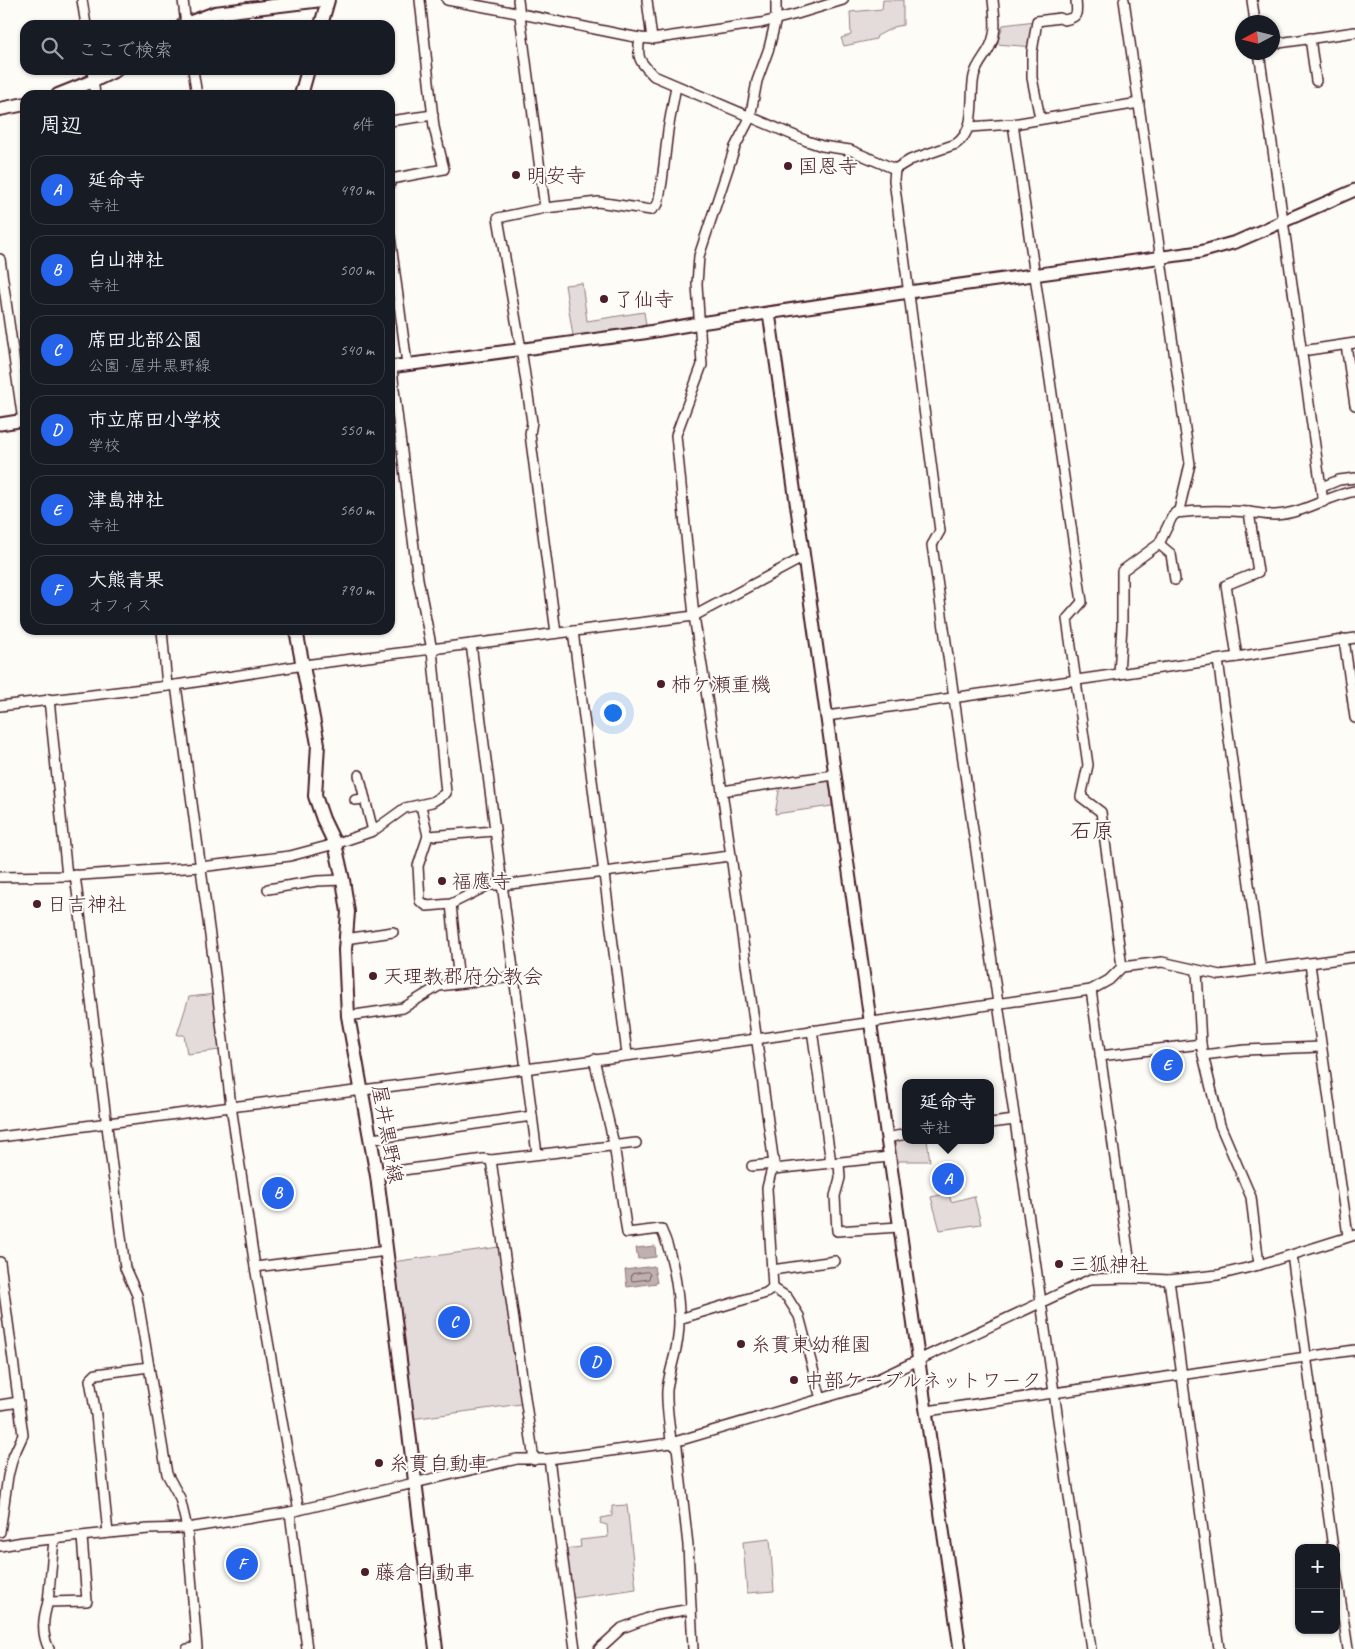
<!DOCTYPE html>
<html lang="ja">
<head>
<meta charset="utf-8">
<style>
  :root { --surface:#171b24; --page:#20242c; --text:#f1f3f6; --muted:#9ea1a6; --line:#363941; --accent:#2563eb }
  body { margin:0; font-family:Caveat,"Klee One",sans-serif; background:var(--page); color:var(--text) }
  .controls { position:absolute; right:15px; bottom:15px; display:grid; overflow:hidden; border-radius:10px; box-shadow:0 1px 4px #0004 }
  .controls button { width:45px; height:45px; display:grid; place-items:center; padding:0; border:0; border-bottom:1px solid var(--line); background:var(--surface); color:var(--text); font:25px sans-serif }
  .compass { position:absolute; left:1235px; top:15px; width:45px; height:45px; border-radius:50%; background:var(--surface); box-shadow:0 1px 4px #0004; rotate:263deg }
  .you { position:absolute; left:612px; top:712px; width:18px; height:18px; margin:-12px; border:4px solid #fff; border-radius:50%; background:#1a73e8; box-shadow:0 0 0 8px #1a73e833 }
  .badge { display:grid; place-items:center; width:32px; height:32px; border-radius:50%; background:var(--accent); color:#fff; font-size:16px; font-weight:700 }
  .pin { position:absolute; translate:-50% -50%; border:2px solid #fff; box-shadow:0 1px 5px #0006 }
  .popup { position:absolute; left:902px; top:1079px; width:92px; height:65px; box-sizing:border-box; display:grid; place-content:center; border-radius:10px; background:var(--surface); filter:drop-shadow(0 1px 4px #0005); font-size:16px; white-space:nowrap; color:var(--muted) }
  .popup b { font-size:19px; color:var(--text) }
  .popup::after { content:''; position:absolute; left:50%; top:100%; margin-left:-10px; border:10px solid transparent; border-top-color:var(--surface) }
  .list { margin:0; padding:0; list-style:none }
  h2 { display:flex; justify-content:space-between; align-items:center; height:65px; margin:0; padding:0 20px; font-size:21px }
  h2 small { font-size:16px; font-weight:400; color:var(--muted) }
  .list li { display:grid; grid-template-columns:32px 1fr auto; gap:15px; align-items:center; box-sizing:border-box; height:70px; margin:0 10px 10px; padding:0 10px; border:1px solid var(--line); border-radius:15px }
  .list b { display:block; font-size:19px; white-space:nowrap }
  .list p { margin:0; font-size:16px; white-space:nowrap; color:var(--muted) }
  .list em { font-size:16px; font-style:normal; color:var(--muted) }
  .icon { flex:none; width:28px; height:28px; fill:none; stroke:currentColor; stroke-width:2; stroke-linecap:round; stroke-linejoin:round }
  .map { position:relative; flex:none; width:1355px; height:1649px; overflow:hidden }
  .search { position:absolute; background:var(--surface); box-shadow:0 1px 4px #0004; left:20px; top:20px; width:375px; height:55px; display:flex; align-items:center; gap:12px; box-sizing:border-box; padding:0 18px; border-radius:15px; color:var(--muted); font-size:19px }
  .panel { position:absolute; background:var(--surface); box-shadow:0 1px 4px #0004; left:20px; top:90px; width:375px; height:545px; border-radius:15px }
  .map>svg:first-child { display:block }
  .green { fill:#e3dcda; stroke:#967e82 }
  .water { fill:#c0b1b1; stroke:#91777b }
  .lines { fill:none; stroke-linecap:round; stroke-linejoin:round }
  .shore { stroke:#795961; stroke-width:1 }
  .minor-casing { stroke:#4a1f2b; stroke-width:12 }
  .tertiary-casing { stroke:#4a1f2b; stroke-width:15 }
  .secondary-casing { stroke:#4a1f2b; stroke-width:16 }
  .minor { stroke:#fdfcf7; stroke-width:9 }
  .tertiary { stroke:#fdfcf7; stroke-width:11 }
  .secondary { stroke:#fdfcf7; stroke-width:12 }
  .poi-dot { fill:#4a1f2b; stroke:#fdfcf7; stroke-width:2 }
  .labels { text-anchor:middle; stroke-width:4; stroke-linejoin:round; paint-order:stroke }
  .poi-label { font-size:20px; fill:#4a1f2b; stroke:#fdfcf7; text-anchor:start }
  .street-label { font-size:20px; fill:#4a1f2b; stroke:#fdfcf7 }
  .quarter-label { font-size:22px; fill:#4a1f2b; stroke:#fdfcf7 }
</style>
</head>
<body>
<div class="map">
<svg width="1355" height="1649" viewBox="0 0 1355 1649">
  <rect width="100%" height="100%" fill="#fdfcf7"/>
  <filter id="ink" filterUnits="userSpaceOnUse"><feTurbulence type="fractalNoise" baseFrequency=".02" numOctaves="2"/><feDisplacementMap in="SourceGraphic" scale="10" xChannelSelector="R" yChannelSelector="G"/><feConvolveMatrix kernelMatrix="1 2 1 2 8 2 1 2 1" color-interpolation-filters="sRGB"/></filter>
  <g filter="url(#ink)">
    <g class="green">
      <polygon points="883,0 903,0 903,25 894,27 877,36 876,39 844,46 841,38 851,35 850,12 882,9"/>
      <polygon points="1035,21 1034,47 997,44 1003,25"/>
      <polygon points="582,283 587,321 644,312 646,325 573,336 565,285"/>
      <polygon points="829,778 832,806 775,814 780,785"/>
      <polygon points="215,994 220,1050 187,1054 184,1035 177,1035 189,997"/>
      <polygon points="905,1139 927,1140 930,1161 894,1161 892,1145 897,1140"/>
      <polygon points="949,1193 951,1202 974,1196 981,1224 940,1230 931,1197"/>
      <polygon points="499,1247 521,1404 411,1419 392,1262"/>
      <polygon points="627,1505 636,1589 573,1598 566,1549 581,1547 580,1540 608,1537 607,1525 600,1523 601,1518 612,1516 612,1506"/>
      <polygon points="770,1539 774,1591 747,1593 743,1542"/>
    </g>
    <g class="water">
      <polygon points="655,1246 656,1257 638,1259 636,1248"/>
      <polygon points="654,1266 657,1283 627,1287 625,1270"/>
    </g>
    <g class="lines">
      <polygon class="shore" points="648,1272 650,1274 649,1279 633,1281 631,1280 632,1274"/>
      <g class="minor-casing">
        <g id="minor">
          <polyline points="82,0 86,25"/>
          <polyline points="183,0 186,25"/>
          <path d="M 447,0 C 512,11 576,26 640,38 L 652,39 L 761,23 L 797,14 L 843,0"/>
          <polyline points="518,0 545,208"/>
          <polyline points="647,0 652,39"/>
          <polyline points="1252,0 1255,22"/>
          <path d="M 640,38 C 636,59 640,62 654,76 L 807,141 L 822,146 L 850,150 L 895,169"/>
          <polyline points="1310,38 1316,81"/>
          <polyline points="1272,44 1355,32"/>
          <polyline points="1259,52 1323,502"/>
          <polyline points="92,70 95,95"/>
          <polyline points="193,70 197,95"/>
          <path d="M 1040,118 L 1032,78 L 1032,52 L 1037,21 L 1060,18 L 1064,20 C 1079,17 1077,14 1076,0"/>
          <polyline points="390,121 433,115"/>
          <polyline points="1013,124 1082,602 1067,619 1088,765 1081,797 1101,812 1122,967"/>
          <polyline points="969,127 1013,124 1139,103"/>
          <polyline points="895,169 894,180 940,531 932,545 1091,1649"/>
          <path d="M 895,169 L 910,160 L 956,144 C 978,128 969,99 974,76 C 976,67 982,60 987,52 C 998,35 995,19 993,0"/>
          <polyline points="390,184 391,179 444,169 434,127 420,0"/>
          <polyline points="390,236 407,364"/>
          <polyline points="0,259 23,421"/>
          <polyline points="1346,345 1355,405"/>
          <polyline points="1302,351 1355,343"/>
          <polyline points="1322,487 1339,480 1355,478"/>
          <path d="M 1175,513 C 1200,510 1223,510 1248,512 C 1257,513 1266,515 1275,515 C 1303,514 1327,496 1355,491"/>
          <polyline points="1159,544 1171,554 1175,580"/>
          <polyline points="162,630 167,686"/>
          <polyline points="573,631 627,1054"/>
          <polyline points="556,633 530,434 532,422 521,349 498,218 545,208 598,202 651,210 658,204 662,182 668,130 676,86"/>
          <polyline points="1344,639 1355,718"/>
          <polyline points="471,644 537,1154"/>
          <polyline points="1237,657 1226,585 1258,572 1249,512"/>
          <polyline points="1218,660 1261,970"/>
          <polyline points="1119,674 1122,625 1122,571 1159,544 1172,517 1179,510 1190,464 1124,0"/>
          <polyline points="176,685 214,965 231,1106 255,1267 291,1472 299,1510"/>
          <polyline points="49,699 67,876"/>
          <polyline points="0,706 176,685 304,665 694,616 804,557"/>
          <polyline points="827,716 1237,657 1355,638"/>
          <polyline points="359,775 373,831"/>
          <polyline points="722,791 834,775"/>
          <polyline points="355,800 365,799"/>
          <polyline points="421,806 428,836"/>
          <polyline points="495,831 428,836 418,866 420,901 427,906 451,904 489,885 502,885 730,856"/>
          <polyline points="75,875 125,1268 137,1295 167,1474 180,1498 187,1528 197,1648 187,1649"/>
          <polyline points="0,877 67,876 200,867 290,856 335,844 373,831 405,808 432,802 446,793 432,650 418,579 394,389 392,366"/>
          <polyline points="268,889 317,881 343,880"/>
          <polyline points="451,904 459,983"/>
          <polyline points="345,939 393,932"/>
          <polyline points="1310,964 1348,1236"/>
          <polyline points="1197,971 1201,1044 1203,1055 1220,1125 1251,1197 1259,1265"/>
          <polyline points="1091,990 1132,1278"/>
          <polyline points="348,1016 403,1008 439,986 513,977"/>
          <polyline points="812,1030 831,1163"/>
          <polyline points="1203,1055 1245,1050 1321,1047"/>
          <polyline points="1100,1056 1201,1044"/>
          <path d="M 594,1059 L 614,1144 L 627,1233 L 661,1229 C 674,1256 682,1307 678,1337 C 676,1355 669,1372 667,1390 C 666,1407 670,1426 671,1443 L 677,1447 L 688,1545 L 693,1649"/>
          <polyline points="990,1123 1015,1120"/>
          <polyline points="0,1137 756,1039 1091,990 1109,980 1122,967 1162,962 1220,975 1355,957"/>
          <polyline points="887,1138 906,1134"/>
          <polyline points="372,1139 532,1116"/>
          <polyline points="491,1160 534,1460"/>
          <polyline points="839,1163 840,1178 835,1196 837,1231 899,1227"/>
          <polyline points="752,1166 774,1164"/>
          <polyline points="774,1169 889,1157"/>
          <polyline points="377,1176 381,1173 484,1159 491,1160 636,1143"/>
          <polyline points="1292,1255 1333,1548"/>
          <polyline points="0,1262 23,1435 13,1457 8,1476 0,1532"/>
          <polyline points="255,1267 387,1251"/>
          <polyline points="772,1270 835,1261"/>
          <polyline points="1169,1280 1219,1649"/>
          <polyline points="773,1288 767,1188 771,1172 774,1169 774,1164 722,791 694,616 676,435 702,365 697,284 699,256 735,147 750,118 757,81 769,48 776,19 776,0"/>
          <polyline points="773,1288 787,1297 799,1316 821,1399"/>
          <polyline points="679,1319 766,1293 773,1288"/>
          <polyline points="0,1405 19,1402"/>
          <polyline points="927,1411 1355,1350"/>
          <polyline points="549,1459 575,1649"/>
          <polyline points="290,1512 307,1649"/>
          <polyline points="108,1533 96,1415 90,1380 96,1374 149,1367"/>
          <polyline points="0,1546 23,1542 148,1529 187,1528 290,1512 517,1459 549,1459 671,1443 861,1387 1091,1279 1132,1278 1169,1280 1218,1275 1259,1265 1355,1235"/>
          <polyline points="1336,1570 1348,1649"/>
          <polyline points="48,1602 54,1540"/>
          <path d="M 49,1649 C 41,1633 43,1618 48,1602 L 87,1601 L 82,1537"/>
          <polyline points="599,1649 622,1628 656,1615 691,1609"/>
        </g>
      </g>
      <g class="tertiary-casing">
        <g id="tertiary">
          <polyline points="769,313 960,1649"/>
          <polyline points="390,367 643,333 700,323 909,292 1200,252 1236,242 1355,190"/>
          <polyline points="0,424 25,420"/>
        </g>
      </g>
      <g class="secondary-casing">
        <g id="secondary">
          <polyline points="183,25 215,13 322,0"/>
          <polyline points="321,25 328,0"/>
          <polyline points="58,95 93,81 116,70"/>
          <polyline points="301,95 308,70"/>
          <polyline points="0,109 25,104"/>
          <polyline points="296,630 318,744 315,796 323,819 335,844 343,880 348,912 345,950 348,1016 377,1176 436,1649"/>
        </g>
      </g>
      <use href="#minor" class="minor"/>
      <use href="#tertiary" class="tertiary"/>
      <use href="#secondary" class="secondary"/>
    </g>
  </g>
  <g class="poi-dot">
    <circle cx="788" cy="166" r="5"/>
    <circle cx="516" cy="175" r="5"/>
    <circle cx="604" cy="299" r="5"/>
    <circle cx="661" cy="684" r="5"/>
    <circle cx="442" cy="881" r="5"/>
    <circle cx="37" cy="904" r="5"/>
    <circle cx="373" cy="976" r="5"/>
    <circle cx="1059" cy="1264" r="5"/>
    <circle cx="741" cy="1344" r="5"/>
    <circle cx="794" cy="1380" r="5"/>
    <circle cx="379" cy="1463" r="5"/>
    <circle cx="365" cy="1572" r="5"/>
  </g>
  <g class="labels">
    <g class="poi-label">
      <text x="798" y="173">国恩寺</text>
      <text x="526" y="182">明安寺</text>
      <text x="614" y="306">了仙寺</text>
      <text x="671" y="691">柿ケ瀬重機</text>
      <text x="452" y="888">福應寺</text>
      <text x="47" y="911">日吉神社</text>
      <text x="383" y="983">天理教郡府分教会</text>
      <text x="1069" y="1271">三狐神社</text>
      <text x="751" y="1351">糸貫東幼稚園</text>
      <text x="804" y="1387">中部ケーブルネットワーク</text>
      <text x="389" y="1470">糸貫自動車</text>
      <text x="375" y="1579">藤倉自動車</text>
    </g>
    <g class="street-label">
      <text transform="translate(388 1134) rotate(80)" y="7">屋井黒野線</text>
    </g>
    <g class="quarter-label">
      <text x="1092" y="838">石原</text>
    </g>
  </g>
</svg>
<div class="controls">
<button>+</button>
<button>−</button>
</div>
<svg class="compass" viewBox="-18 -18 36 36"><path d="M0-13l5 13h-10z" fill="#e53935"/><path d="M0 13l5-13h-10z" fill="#9ea1a6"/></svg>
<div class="you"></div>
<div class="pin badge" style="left:948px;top:1179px">A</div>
<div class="popup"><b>延命寺</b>寺社</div>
<div class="pin badge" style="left:278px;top:1193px">B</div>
<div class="pin badge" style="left:454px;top:1322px">C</div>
<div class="pin badge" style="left:596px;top:1362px">D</div>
<div class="pin badge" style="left:1167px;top:1065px">E</div>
<div class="pin badge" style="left:242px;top:1564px">F</div>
<div class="search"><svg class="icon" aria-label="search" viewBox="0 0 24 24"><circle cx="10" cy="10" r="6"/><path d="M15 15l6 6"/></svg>ここで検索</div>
<section class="panel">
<h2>周辺<small>6件</small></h2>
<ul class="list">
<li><span class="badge">A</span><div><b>延命寺</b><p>寺社</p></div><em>490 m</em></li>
<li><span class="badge">B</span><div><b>白山神社</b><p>寺社</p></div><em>500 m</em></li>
<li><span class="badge">C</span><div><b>席田北部公園</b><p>公園 · 屋井黒野線</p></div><em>540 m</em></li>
<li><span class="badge">D</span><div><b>市立席田小学校</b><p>学校</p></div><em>550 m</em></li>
<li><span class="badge">E</span><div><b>津島神社</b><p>寺社</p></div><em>560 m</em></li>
<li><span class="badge">F</span><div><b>大熊青果</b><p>オフィス</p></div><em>790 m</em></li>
</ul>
</section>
</div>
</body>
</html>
